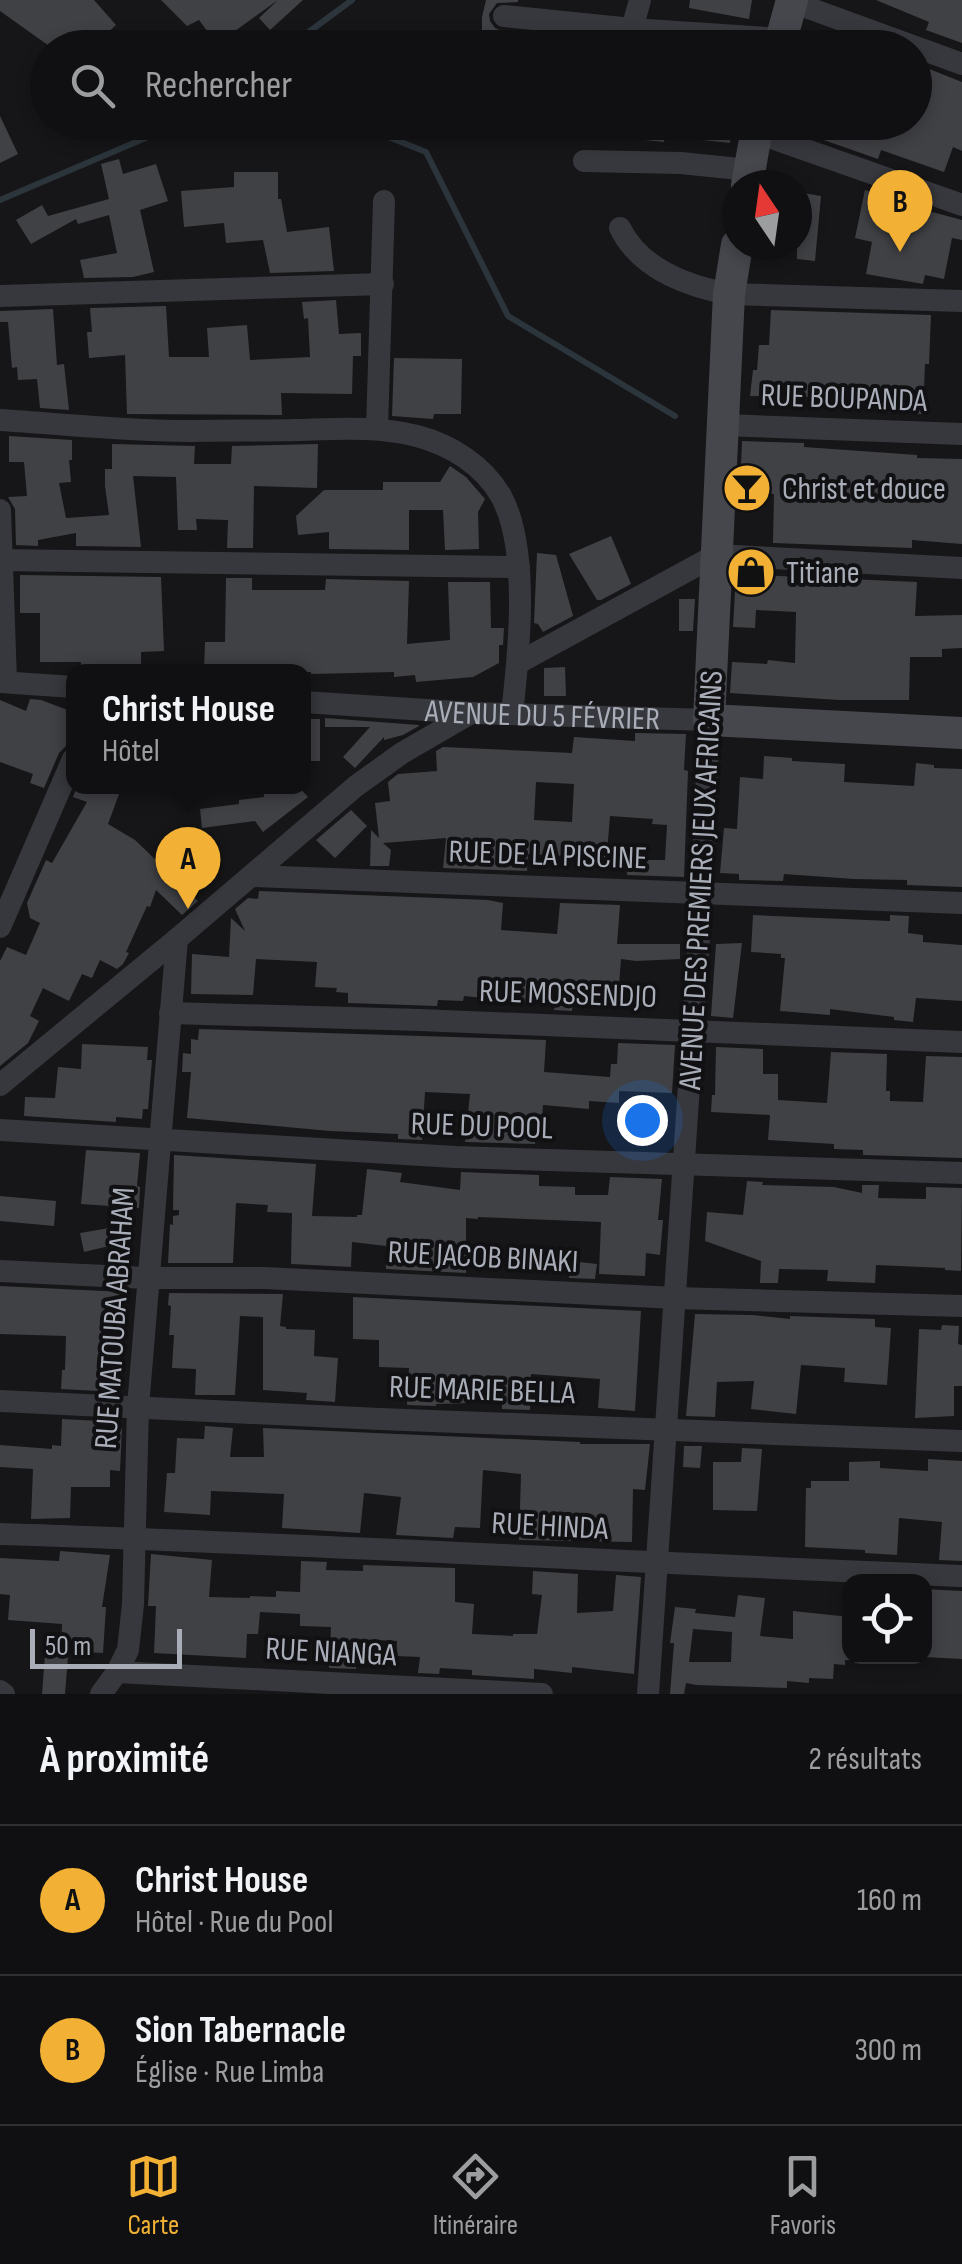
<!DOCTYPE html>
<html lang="fr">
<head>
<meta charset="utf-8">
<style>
  :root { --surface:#101012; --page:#1e1e20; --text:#f1f3f6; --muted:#9c9d9f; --line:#303032; --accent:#f2b134 }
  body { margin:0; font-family:"Sofia Sans Condensed",sans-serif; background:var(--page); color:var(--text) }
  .controls { position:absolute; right:30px; bottom:30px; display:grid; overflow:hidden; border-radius:20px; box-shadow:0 5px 15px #0003 }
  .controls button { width:90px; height:90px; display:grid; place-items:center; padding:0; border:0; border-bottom:2px solid var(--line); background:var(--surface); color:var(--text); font:50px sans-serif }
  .compass { position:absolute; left:722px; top:170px; width:90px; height:90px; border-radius:50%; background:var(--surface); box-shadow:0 5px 15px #0003; rotate:347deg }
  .scale { position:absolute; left:30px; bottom:25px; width:152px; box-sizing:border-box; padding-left:10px; border:5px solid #a8adb8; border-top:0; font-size:28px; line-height:35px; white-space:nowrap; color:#a8adb8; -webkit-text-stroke:8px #111113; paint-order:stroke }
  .you { position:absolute; left:642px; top:1120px; width:35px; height:35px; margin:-25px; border:8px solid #fff; border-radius:50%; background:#1a73e8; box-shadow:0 0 0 15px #1a73e833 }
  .badge { display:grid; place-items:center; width:65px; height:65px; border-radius:50%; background:var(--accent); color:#111; font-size:32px; font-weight:700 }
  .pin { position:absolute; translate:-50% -82px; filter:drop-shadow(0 2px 5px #0008) }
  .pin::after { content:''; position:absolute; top:52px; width:35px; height:30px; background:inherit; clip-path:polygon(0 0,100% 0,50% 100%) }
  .popup { position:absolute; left:66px; top:664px; width:245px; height:130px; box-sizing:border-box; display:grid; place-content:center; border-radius:20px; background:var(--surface); filter:drop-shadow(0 2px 8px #0005); font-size:32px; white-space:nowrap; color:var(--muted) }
  .popup b { font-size:38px; color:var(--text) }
  .popup::after { content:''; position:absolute; left:50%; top:100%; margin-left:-20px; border:20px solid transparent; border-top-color:var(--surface) }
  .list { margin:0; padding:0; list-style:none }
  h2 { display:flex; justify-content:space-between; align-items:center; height:130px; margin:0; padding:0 40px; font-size:42px }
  h2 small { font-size:32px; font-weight:400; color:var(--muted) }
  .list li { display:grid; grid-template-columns:65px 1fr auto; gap:30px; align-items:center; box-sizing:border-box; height:150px; padding:0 40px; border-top:2px solid var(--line) }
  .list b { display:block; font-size:38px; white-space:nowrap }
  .list p { margin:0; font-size:32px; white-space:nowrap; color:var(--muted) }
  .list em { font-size:32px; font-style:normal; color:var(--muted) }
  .icon { flex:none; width:55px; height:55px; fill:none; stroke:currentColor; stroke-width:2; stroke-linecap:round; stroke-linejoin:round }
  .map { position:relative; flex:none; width:962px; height:1694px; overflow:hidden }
  .search { position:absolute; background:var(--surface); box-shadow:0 5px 15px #0003; left:30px; right:30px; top:30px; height:110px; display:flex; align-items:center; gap:25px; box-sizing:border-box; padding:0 35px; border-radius:55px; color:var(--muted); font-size:38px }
  .sheet { height:430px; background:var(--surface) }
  nav { display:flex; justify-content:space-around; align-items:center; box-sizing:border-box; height:140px; border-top:2px solid var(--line); background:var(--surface); font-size:28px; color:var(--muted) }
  nav a { display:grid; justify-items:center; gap:5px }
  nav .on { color:var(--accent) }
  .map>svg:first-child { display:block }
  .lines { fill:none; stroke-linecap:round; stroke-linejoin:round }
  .stream { stroke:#2c353c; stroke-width:6 }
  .building { fill:#404145; fill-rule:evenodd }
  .street { stroke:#37383d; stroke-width:22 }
  .secondary { stroke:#45474d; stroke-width:32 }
  .labels { text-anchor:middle; stroke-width:8; stroke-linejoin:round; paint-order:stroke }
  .street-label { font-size:32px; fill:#a8adb8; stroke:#111113 }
  .poi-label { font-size:32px; fill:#a8adb8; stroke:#111113; text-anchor:start }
</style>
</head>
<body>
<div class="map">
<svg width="962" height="1694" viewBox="0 0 962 1694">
  <rect width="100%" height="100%" fill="#161618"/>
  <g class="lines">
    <g class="stream">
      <polyline points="287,48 352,0"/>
      <polyline points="351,122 426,152 508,316 675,416"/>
      <polyline points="0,200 183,122"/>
    </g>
  </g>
  <g class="building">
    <polygon points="0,0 94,0 116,25 91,48 52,48 0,11"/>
    <polygon points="161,0 303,0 270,30 259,18 278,0 217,44 199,20 187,26"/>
    <polygon points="486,0 518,0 518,2 497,3 489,14 490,21 495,28 502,31 539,35 535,48 499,48 500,34 482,35 482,17"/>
    <polygon points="690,0 752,0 749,19 689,8"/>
    <polygon points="876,0 962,0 962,43 926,30 929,22"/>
    <polygon points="914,63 962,82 962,151 953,147 944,172 881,150 878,159 778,124 914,122"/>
    <polygon points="0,116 18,154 0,163"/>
    <polygon points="585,122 666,122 664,142 585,134"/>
    <polygon points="704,122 732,122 730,143 702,140"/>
    <polygon points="119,159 123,174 156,164 168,201 140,210 154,272 133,277 84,278 80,260 117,253 109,215 78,224 76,219 31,244 16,220 42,205 48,216 109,199 101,164"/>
    <polygon points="234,172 278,172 278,199 281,199 287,232 329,227 334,271 270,273 263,240 226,243 224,223 184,227 181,191 234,187"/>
    <polygon points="865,190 911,203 910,206 962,220 962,240 952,238 944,279 925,275 923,284 866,274 872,242 855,238"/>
    <polygon points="797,192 821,196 815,261 797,259"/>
    <polygon points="336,300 339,334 361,333 361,356 353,356 352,394 281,393 282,415 127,414 125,355 89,358 87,332 92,332 90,308 166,306 169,357 209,357 207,328 247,325 250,360 310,357 308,318 304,319 302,302"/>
    <polygon points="53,309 57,365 64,364 69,410 40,408 37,379 18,380 17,367 12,368 8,322 0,322 0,311"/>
    <polygon points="771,310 931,315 929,364 925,364 923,414 877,412 878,399 821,400 821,397 750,396 753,370 757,370 759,345 769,345"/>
    <polygon points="394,358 462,359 461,414 434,414 433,419 392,416"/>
    <polygon points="9,436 72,440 72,460 69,460 71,482 59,483 66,518 109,515 105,486 105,469 112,469 112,444 195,446 194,464 231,464 232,446 318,444 317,488 254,486 253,548 227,548 228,520 196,519 197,530 178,530 176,477 133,476 141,547 76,546 76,533 38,540 38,546 16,545 15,509 8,497 27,496 24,462 9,462"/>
    <polygon points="742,441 804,443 804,447 917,455 917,458 962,459 962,544 912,540 912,548 773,543 774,494 740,492"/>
    <polygon points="450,466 466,477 485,499 478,512 479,549 445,550 443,510 409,510 409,550 329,549 329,532 298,535 296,516 324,490 383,490 383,482 440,482"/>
    <polygon points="611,536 631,584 601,600 597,600 569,554"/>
    <polygon points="537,553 556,555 573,616 543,632 538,624 534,623"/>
    <polygon points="736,574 917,582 915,616 962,615 962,648 942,649 942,657 910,657 909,700 839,700 730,693 732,662 767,664 768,660 795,663 796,612 756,610 755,628 733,627"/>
    <polygon points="20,575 161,577 164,651 141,652 141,672 81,672 81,662 40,662 40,613 20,613"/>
    <polygon points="226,578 252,578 252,590 325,590 326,579 409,581 407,644 450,640 448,582 490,582 491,628 504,628 503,645 499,645 499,663 473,677 416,682 415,675 394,677 394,672 311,674 311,672 204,672 205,642 225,642"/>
    <polygon points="679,599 695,599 693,631 679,631"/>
    <polygon points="565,667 566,696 544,696 544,668"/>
    <polygon points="30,699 41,700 73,712 73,727 66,746 59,753 44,788 30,783 33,774 0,762 0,700 26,711"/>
    <polygon points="325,718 419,725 419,726 403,735 384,740 384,737 355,768 343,757 370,727 325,727"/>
    <rect x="303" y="719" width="17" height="42"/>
    <path d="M 635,733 L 686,734 L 684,770 L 688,771 L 684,877 L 627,875 L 627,860 L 665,860 L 667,825 L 652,824 L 653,819 L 610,816 L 606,865 L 580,863 L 581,857 L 528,854 L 527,871 L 443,868 L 446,838 L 383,843 L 391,850 L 389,866 L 370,866 L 371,830 L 379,838 L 375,803 L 390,801 L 388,782 L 398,774 L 437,771 L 436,751 L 443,747 L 572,753 L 574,737 L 635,741 ZM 536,782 L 574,784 L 572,822 L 534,820 Z"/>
    <polygon points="764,756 792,758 792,761 845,764 844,782 914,786 916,763 934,765 934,768 962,769 962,887 907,885 907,880 854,879 784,874 783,881 739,880 739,874 720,873 724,828 737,829 740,777 763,779"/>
    <polygon points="77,786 122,786 108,824 135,840 161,865 168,857 187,875 179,883 198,901 182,915 156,890 150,907 147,906 126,952 129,953 123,964 117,969 100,960 92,978 82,974 69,1001 43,988 30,1016 39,1021 28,1043 0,1066 0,961 7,947 26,955 40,923 30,918 27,903 46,860 52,863 87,802 73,797"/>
    <polygon points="263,786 298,786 308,797 263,832 255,821 202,828 200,809 239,804 239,800 264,797"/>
    <polygon points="351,810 367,826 335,858 316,840"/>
    <polygon points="259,891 488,900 503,903 501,930 557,934 560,903 620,905 617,944 680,944 680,959 636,961 621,959 619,985 574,983 572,1011 554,1010 555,1005 464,996 463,1001 438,1000 437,1006 348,1003 348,993 336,992 337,988 315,987 317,962 256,959 253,995 191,994 192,954 229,957 231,918 245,931 235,909 248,898 258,899"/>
    <polygon points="753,915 890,921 890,915 909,916 908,933 923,935 923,942 962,945 962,1001 916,998 913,1022 894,1020 894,1017 830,1009 830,1015 780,1011 785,958 781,958 781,954 751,952"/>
    <polygon points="742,943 733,1018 711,1016 716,944"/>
    <polygon points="199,1029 546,1040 544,1072 610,1077 611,1064 617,1064 618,1043 675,1045 672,1093 619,1091 619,1103 589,1101 589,1109 543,1105 541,1140 535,1140 535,1144 465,1142 470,1094 425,1092 422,1140 398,1139 398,1134 330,1131 187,1118 191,1072 182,1072 183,1053 191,1054 191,1039 198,1040"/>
    <polygon points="82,1044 148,1047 147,1060 152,1060 148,1109 143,1109 142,1119 116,1117 116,1122 24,1116 25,1097 55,1098 58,1067 81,1069"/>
    <polygon points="716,1047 763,1049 763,1074 778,1074 778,1100 827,1103 831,1052 887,1054 886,1091 890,1091 890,1101 923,1102 926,1056 962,1057 962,1158 863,1155 863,1150 834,1149 834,1144 768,1140 770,1115 711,1112 712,1095 715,1095"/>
    <polygon points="86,1150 140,1153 137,1186 140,1187 139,1208 81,1204"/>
    <polygon points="174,1155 316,1164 312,1216 357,1217 357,1215 362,1215 367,1169 402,1173 400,1182 460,1190 461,1172 539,1175 539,1186 575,1187 575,1195 608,1195 610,1177 662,1179 658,1220 663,1220 660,1255 646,1253 645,1276 599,1274 601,1222 478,1217 478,1219 466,1218 466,1273 386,1269 386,1246 352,1242 351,1267 291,1264 292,1213 267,1212 268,1205 236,1203 233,1263 168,1263 170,1224 173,1225 173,1216 179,1215 179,1210 173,1210"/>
    <polygon points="747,1181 763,1182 762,1185 834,1187 862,1193 862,1185 879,1185 878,1198 926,1199 926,1187 962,1188 961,1271 945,1270 945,1268 876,1265 875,1283 827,1281 828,1270 779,1269 778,1283 760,1283 761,1261 705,1241 707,1212 743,1215"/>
    <polygon points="0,1196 56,1201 54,1226 0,1221"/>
    <polygon points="127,1225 126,1249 105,1247 84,1252 80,1233"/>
    <polygon points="571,1261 597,1264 595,1279 569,1278"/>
    <polygon points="0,1286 124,1292 122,1361 99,1361 98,1391 61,1389 62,1370 65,1370 66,1336 0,1334"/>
    <polygon points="169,1293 283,1294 280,1326 286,1327 286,1329 315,1330 314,1356 338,1358 335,1402 306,1400 307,1393 263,1390 263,1317 240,1316 235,1395 195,1395 196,1369 172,1368 174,1335 169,1335 171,1306 168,1305"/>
    <polygon points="353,1297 641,1311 635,1411 598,1408 600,1379 531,1374 530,1410 502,1409 502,1398 469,1398 469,1403 436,1404 436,1406 407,1405 409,1368 379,1367 379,1340 353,1339"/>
    <polygon points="695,1314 752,1315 790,1319 790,1316 875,1319 875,1327 891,1328 887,1385 844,1382 845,1368 801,1365 796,1414 751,1409 754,1381 717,1382 715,1417 686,1416"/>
    <polygon points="942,1325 959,1326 958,1344 962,1345 962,1386 954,1386 954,1416 915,1418 919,1329 941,1330"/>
    <polygon points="62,1419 120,1422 120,1428 122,1428 120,1471 110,1470 110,1487 71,1487 70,1518 31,1519 33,1469 0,1467 0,1445 52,1449 52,1445 61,1446"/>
    <polygon points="205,1426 233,1428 230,1457 264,1457 263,1428 580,1442 580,1444 650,1444 645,1490 633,1489 632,1542 519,1540 521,1474 483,1470 480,1528 455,1527 453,1538 396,1535 401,1497 364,1493 360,1533 282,1528 284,1494 211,1491 210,1515 164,1512 167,1473 175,1473 177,1438 204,1439"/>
    <polygon points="684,1446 702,1446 700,1468 683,1467"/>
    <polygon points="742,1448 762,1449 757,1511 713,1510 713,1462 741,1462"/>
    <polygon points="928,1459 962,1461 962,1561 939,1560 942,1522 899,1518 897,1555 865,1553 865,1550 805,1547 806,1488 811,1488 811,1481 849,1481 849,1462 880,1461 880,1468 928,1471"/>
    <polygon points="60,1551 110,1555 102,1607 106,1607 103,1653 61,1651 62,1624 8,1620 10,1595 0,1594 0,1558 59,1561"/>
    <polygon points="151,1554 212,1560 209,1597 250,1598 250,1596 276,1597 276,1591 300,1592 301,1561 327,1562 326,1570 363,1571 363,1565 455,1568 455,1602 474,1604 472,1634 513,1636 513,1634 537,1634 542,1595 532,1594 533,1571 578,1574 577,1613 613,1611 616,1575 641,1577 634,1674 572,1667 572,1673 534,1669 534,1679 472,1675 472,1670 440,1668 439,1674 418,1673 420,1657 396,1656 397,1641 356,1639 356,1669 329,1668 331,1627 300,1626 300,1614 260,1612 258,1634 247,1634 246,1658 154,1653 156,1606 148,1606"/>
    <polygon points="924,1589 962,1591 962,1659 924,1657"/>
    <path d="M 738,1595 L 765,1598 L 760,1636 L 793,1639 L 793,1611 L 850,1617 L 850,1660 L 845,1660 L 845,1665 L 834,1664 L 833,1679 L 809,1678 L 809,1683 L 787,1681 L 787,1688 L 696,1685 L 686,1683 L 684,1694 L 670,1694 L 674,1643 L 670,1643 L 675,1607 L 696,1609 L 695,1613 L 735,1617 ZM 693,1629 L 732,1632 L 731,1662 L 689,1662 Z"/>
    <polygon points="45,1655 68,1657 65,1694 42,1694"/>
  </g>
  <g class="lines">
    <g class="street">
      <polyline points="792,2 962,64"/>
      <polyline points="504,16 632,29 781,39"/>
      <polyline points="632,29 640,0"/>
      <polyline points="755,132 962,205"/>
      <polyline points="584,161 681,163 749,170"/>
      <path d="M 620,228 C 640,269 687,286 729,294 L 962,301"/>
      <polyline points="0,296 383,284"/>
      <path d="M 0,420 C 63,424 127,431 190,431 C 225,430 260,431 296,430 C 337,429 377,426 417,436 C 451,445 483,465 501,496 C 530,549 519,653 512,713"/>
      <polyline points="724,425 962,434"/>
      <polyline points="377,429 384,201"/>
      <polyline points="0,510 6,681"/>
      <polyline points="0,560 519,567"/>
      <polyline points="518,663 716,555 962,568"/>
      <polyline points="0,682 73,687"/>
      <path id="s1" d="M 303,702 L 473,713 L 709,720 L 702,892 L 648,1694"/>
      <polyline points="251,876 962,903"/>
      <polyline points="0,927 73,759"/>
      <polyline points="170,1013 420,1020 962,1042"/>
      <polyline points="0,1085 177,939 356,786 402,753 471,713"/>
      <polyline points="0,1130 455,1157 962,1173"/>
      <polyline points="0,1271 147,1278 264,1278 676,1298 962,1306"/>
      <polyline points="0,1401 380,1419 962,1441"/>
      <path d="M 0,1534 C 321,1544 641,1563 962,1576"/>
      <polyline points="117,1672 542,1694"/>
      <polyline points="0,1691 4,1694"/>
      <polyline points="101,1694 117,1672 128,1650 133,1604 138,1407 177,939"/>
    </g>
    <g class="secondary">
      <polyline points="779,48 792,0"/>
      <polyline points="747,185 758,122"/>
      <polyline points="737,245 729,294 709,720 962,733"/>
    </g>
  </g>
  <defs>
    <g id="bar-disc" transform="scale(2.5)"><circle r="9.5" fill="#f2b134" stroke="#111113"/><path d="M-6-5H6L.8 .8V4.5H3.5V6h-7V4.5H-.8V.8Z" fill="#111"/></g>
    <g id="shop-disc" transform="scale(2.5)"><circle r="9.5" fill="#f2b134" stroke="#111113"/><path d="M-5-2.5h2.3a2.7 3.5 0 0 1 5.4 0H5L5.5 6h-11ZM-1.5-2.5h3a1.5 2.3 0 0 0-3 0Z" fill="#111"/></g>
  </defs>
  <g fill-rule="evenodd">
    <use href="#bar-disc" x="747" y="488"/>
    <use href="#shop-disc" x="751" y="572"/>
  </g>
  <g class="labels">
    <g class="street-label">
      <text transform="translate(844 397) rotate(2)" y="11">RUE BOUPANDA</text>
      <text dy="11" stroke="none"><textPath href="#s1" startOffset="240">AVENUE DU 5 FÉVRIER</textPath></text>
      <text transform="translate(548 854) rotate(2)" y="11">RUE DE LA PISCINE</text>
      <text transform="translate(700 880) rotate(-87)" y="11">AVENUE DES PREMIERS JEUX AFRICAINS</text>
      <text transform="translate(568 993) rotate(2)" y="11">RUE MOSSENDJO</text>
      <text transform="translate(482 1125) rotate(2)" y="11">RUE DU POOL</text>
      <text transform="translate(483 1256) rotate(3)" y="11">RUE JACOB BINAKI</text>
      <text transform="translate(114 1318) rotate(-86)" y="11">RUE MATOUBA ABRAHAM</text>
      <text transform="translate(482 1389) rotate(2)" y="11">RUE MARIE BELLA</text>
      <text transform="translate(550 1525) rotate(3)" y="11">RUE HINDA</text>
      <text transform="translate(331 1651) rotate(3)" y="11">RUE NIANGA</text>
    </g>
    <g class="poi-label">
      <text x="782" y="499">Christ et douce</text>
      <text x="786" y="583">Titiane</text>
    </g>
  </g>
</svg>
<div class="controls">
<button><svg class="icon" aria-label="locate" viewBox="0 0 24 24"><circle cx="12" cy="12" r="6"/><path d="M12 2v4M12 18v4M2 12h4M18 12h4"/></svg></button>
</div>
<svg class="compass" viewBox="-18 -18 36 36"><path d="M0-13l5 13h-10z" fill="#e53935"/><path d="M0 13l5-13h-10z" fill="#9c9d9f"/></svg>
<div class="scale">50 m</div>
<div class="you"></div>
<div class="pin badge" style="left:188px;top:909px">A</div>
<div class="popup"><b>Christ House</b>Hôtel</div>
<div class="pin badge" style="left:900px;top:252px">B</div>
<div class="search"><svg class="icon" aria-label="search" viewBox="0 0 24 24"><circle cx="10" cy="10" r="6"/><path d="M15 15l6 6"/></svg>Rechercher</div>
</div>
<section class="sheet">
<h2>À proximité<small>2 résultats</small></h2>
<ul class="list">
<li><span class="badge">A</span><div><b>Christ House</b><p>Hôtel · Rue du Pool</p></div><em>160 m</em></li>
<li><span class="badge">B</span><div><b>Sion Tabernacle</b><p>Église · Rue Limba</p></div><em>300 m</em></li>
</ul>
</section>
<nav>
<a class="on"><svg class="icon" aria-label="map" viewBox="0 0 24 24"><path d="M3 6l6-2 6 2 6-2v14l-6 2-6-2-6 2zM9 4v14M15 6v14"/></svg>Carte</a>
<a><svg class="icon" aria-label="directions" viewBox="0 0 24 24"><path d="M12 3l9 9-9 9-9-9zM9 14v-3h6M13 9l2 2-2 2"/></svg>Itinéraire</a>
<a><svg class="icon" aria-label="saved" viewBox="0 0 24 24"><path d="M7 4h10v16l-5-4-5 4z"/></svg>Favoris</a>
</nav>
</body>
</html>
